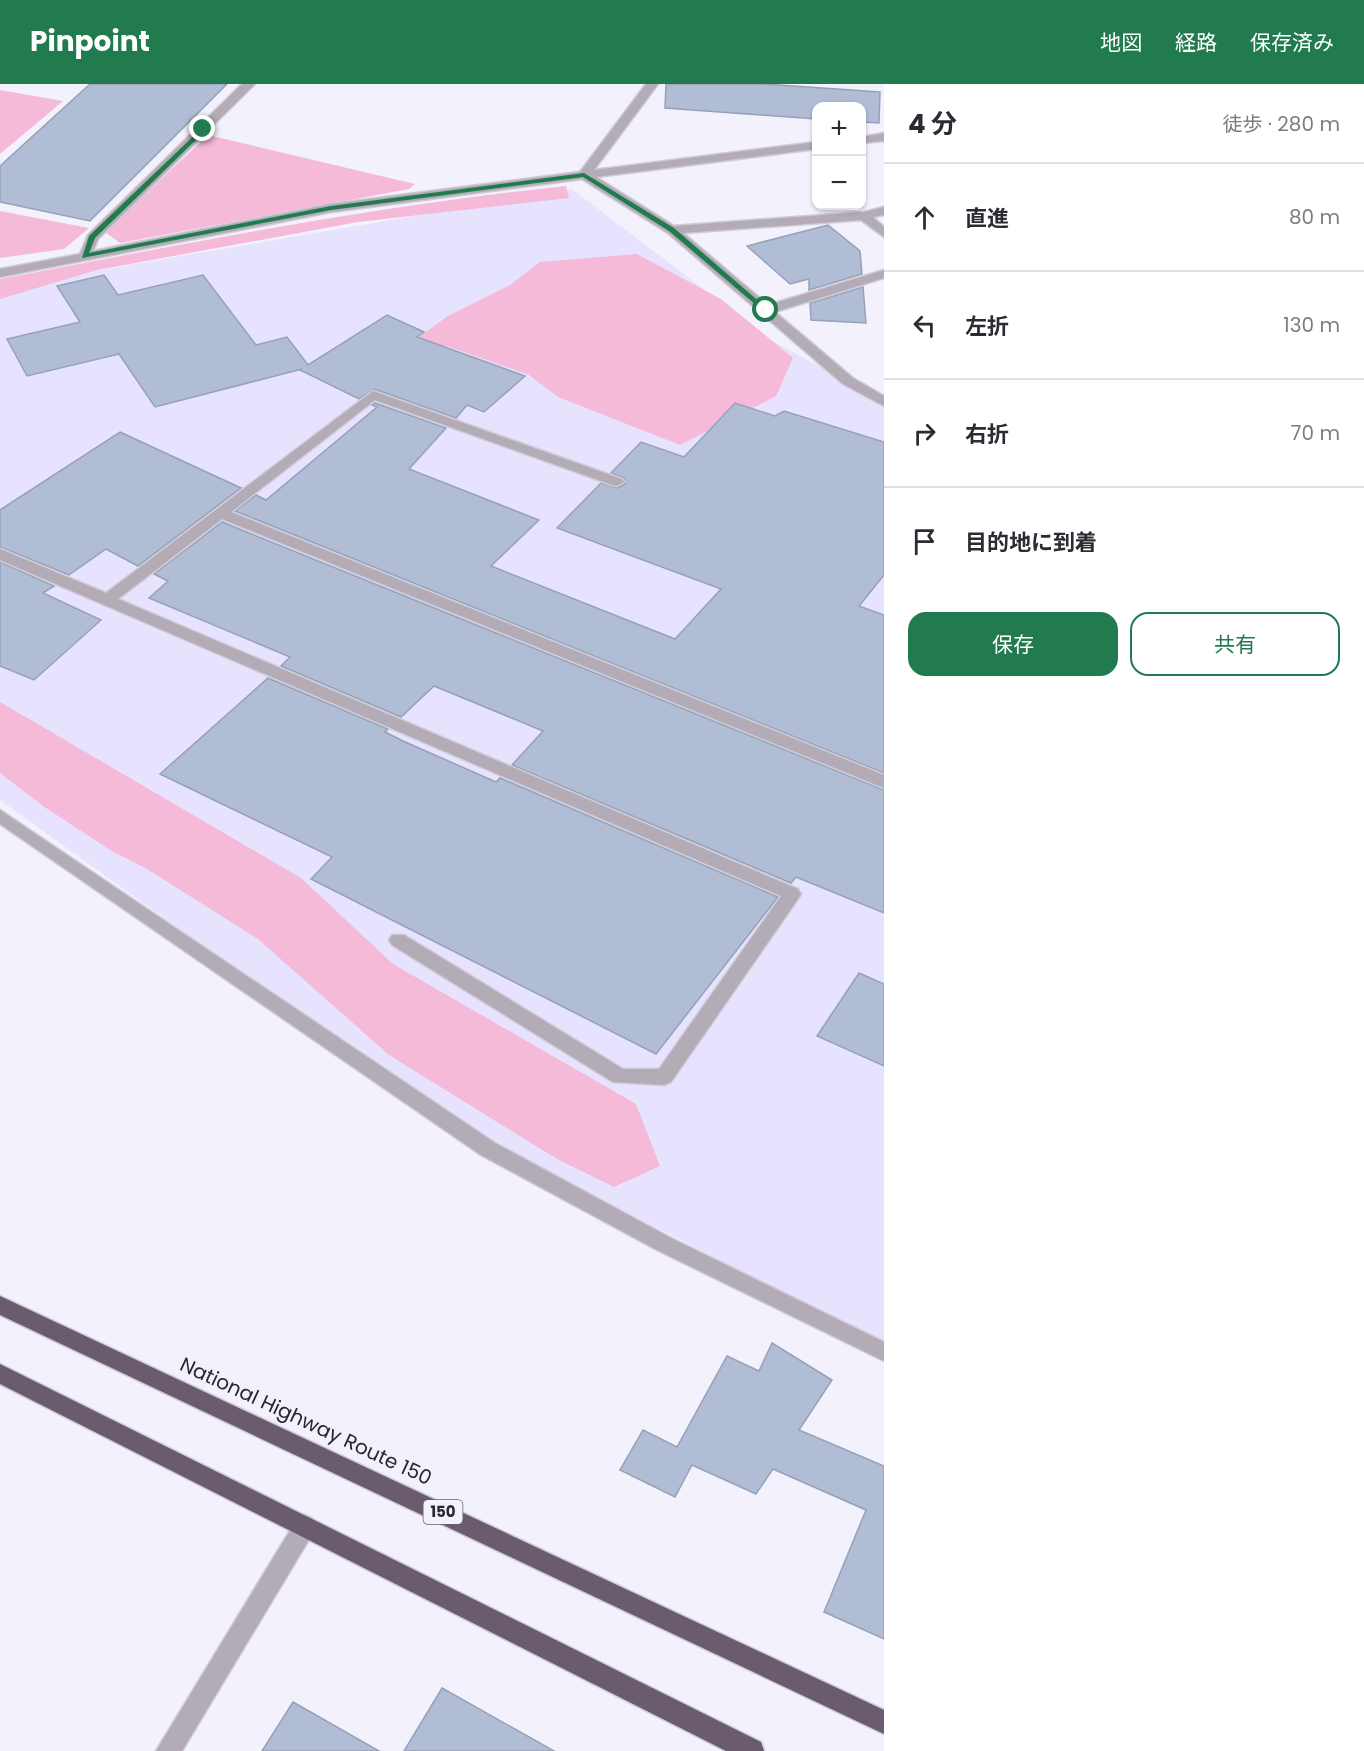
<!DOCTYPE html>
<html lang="ja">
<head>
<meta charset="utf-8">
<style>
  :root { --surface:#fff; --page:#f7f7f7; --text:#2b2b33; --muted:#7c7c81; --line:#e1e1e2; --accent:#227b4f }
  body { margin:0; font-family:Poppins,"Noto Sans JP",sans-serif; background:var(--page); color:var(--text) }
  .controls { position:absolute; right:18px; top:18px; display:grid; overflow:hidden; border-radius:12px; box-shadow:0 2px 4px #0004 }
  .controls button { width:54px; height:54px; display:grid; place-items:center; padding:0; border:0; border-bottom:2px solid var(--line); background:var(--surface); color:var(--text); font:30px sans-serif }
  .stop { position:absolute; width:18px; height:18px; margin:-14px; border:4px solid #227b4f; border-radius:50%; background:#fff }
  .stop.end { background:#227b4f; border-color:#fff; box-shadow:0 2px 6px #0008 }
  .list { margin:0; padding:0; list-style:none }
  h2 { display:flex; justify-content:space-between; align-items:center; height:78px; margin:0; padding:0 24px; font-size:26px }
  h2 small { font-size:20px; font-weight:400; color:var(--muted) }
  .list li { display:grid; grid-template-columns:39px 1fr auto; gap:18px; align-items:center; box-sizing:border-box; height:108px; padding:0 24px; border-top:2px solid var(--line) }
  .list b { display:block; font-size:22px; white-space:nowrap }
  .list em { font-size:20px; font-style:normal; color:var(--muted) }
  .actions { display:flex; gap:12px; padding:18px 24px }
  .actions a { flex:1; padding:14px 0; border:2px solid var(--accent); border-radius:18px; text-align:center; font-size:21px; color:var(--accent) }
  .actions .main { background:var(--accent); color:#fff }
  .icon { flex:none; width:33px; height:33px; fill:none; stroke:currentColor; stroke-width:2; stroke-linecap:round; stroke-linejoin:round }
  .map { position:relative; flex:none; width:884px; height:1667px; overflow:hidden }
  header { display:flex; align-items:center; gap:36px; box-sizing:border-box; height:84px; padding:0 30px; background:var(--accent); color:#fff }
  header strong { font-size:28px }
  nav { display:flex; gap:33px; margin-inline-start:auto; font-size:21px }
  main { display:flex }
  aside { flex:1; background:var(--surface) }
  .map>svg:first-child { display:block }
  .built { fill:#e7e3ff }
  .green { fill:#f4bad8 }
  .building { fill:#b1bcd5; stroke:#96a1b9; stroke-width:1.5 }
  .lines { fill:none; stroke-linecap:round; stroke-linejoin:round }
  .lane-casing { stroke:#ceccd7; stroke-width:3 }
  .street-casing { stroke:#ceccd7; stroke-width:3 }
  .highway-casing { stroke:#ceccd7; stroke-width:3 }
  .lane { fill:#b3abb5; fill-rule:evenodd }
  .street { fill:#b3abb5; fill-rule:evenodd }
  .highway { fill:#6b5b6f; fill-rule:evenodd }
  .route { fill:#227b4f }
  .labels { text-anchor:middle; stroke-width:5; stroke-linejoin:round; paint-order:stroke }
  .shield { fill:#f3f1fc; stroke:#65636e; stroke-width:1.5 }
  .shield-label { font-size:15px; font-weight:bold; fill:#282631 }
  .near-street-label { font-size:20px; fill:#282631; stroke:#f3f1fc }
</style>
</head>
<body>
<header>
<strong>Pinpoint</strong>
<nav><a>地図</a><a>経路</a><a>保存済み</a></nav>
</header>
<main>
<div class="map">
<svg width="884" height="1667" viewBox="0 0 884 1667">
  <rect width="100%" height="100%" fill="#f3f1fc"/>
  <polygon class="built" points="572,105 772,257 884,316 884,1261 436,1030 0,716 0,203"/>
  <g class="green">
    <polygon points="0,6 63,17 0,70"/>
    <polygon points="208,51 415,100 409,105 120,159 105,148"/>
    <path d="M 566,102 L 569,114 L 358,138 L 97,186 L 0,215 L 0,195 C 188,159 375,122 566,102 Z"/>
    <polygon points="0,127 89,144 64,165 0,174"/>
    <polygon points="637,170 721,215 793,274 776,312 680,361 558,313 529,291 447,262 435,274 403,264 448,232 510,201 540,178"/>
    <polygon points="0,618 301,794 393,880 636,1020 660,1082 614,1103 557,1075 389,971 258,855 147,785 110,766 43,722 0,689"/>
  </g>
  <g class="building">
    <polygon points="90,0 227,0 90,137 0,118 0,82"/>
    <polygon points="666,0 764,0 880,8 879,39 861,38 861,22 816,22 816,35 665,24"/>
    <polygon points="828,141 860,167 862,190 809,206 809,195 790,200 747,162"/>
    <polygon points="104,191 118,211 203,191 256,261 287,253 308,281 387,231 424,248 417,253 525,292 484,328 467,321 456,334 374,305 359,315 300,286 302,285 155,323 119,270 27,292 7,255 80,238 57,202"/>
    <polygon points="863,203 866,239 811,236 810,219"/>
    <polygon points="375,319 446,344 409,385 539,436 491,482 675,555 721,505 557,444 601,399 617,404 625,400 624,394 611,389 641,358 684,373 735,319 775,332 784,327 884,358 884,491 859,522 884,531 884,689 235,427 256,411 266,416 377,323 372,321"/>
    <polygon points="120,348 241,404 138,482 106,465 69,491 0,463 0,426"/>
    <polygon points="222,438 884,706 884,829 796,793 791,799 512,681 543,647 434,602 401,633 281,582 290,573 149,514 168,497 154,490"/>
    <polygon points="0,478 54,502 43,509 101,536 34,596 0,582"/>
    <polygon points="268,594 388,645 385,648 403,657 496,698 500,694 778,813 656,970 311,795 332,773 160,690"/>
    <polygon points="859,889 884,900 884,982 817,952"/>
    <polygon points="772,1259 832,1296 799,1346 884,1382 884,1555 824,1528 866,1426 773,1385 756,1410 692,1381 675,1413 620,1386 643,1346 677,1363 727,1272 759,1287"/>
    <polygon points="442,1604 554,1667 404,1667"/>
    <polygon points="293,1618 379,1667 262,1667"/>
  </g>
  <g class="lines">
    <g class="lane-casing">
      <polygon id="lane" points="373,307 622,395 624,398 617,402 612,401 375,316 231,428 884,691 884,704 222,435 118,515 798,805 801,810 798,815 671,998 664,1001 613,998 392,861 389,856 392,851 404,851 623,985 659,985 781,812 0,476 0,465 106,509"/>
    </g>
    <g class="street-casing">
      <g id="street">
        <polygon points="242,0 255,0 98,155 93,167 331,120 580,88 646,0 658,0 594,86 816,58 816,65 596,93 674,142 864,128 884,123 884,131 873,133 884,143 884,153 861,136 683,149 768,221 884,186 884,194 775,228 853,294 884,312 884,322 843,300 668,149 582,95 331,128 0,193 0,185 80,170 88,151"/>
        <polygon points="884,49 884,57 862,59 862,53"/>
        <polygon points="0,726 495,1059 671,1154 884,1258 884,1277 657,1166 481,1071 0,740"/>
        <polygon points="305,1431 313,1435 316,1442 313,1449 182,1667 156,1667 297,1435"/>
      </g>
    </g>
    <g class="highway-casing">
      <g id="highway">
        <polygon points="0,1212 884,1626 884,1650 0,1231"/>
        <polygon points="0,1280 761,1658 764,1667 726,1667 0,1300"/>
      </g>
    </g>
    <use href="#lane" class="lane"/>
    <use href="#street" class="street"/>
    <use href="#highway" class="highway"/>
  </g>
  <polygon class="route" points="203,43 205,47 95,154 89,169 331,122 584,89 674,144 769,226 763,227 669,147 583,93 331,126 82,174 89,152"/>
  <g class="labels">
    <rect class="shield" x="423.5" y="1416" width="39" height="24" rx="4.5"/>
    <g class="shield-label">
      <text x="443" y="1433">150</text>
    </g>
    <g class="near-street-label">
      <text transform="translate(306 1337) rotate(25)" y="7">National Highway Route 150</text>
    </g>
  </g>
</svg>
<div class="controls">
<button>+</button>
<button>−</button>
</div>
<div class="stop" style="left:766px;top:226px"></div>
<div class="stop end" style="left:203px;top:45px"></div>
</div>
<aside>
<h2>4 分<small>徒歩 · 280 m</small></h2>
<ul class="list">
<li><svg class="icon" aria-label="ahead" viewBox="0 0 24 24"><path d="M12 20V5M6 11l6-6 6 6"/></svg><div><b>直進</b></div><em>80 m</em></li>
<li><svg class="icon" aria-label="left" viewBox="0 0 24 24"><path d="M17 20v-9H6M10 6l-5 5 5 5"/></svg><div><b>左折</b></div><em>130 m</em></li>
<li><svg class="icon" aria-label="right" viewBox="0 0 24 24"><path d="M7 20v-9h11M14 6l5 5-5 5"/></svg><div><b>右折</b></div><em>70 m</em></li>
<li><svg class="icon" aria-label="arrive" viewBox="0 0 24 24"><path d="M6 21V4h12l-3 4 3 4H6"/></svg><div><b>目的地に到着</b></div></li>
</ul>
<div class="actions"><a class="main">保存</a><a>共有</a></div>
</aside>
</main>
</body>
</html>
